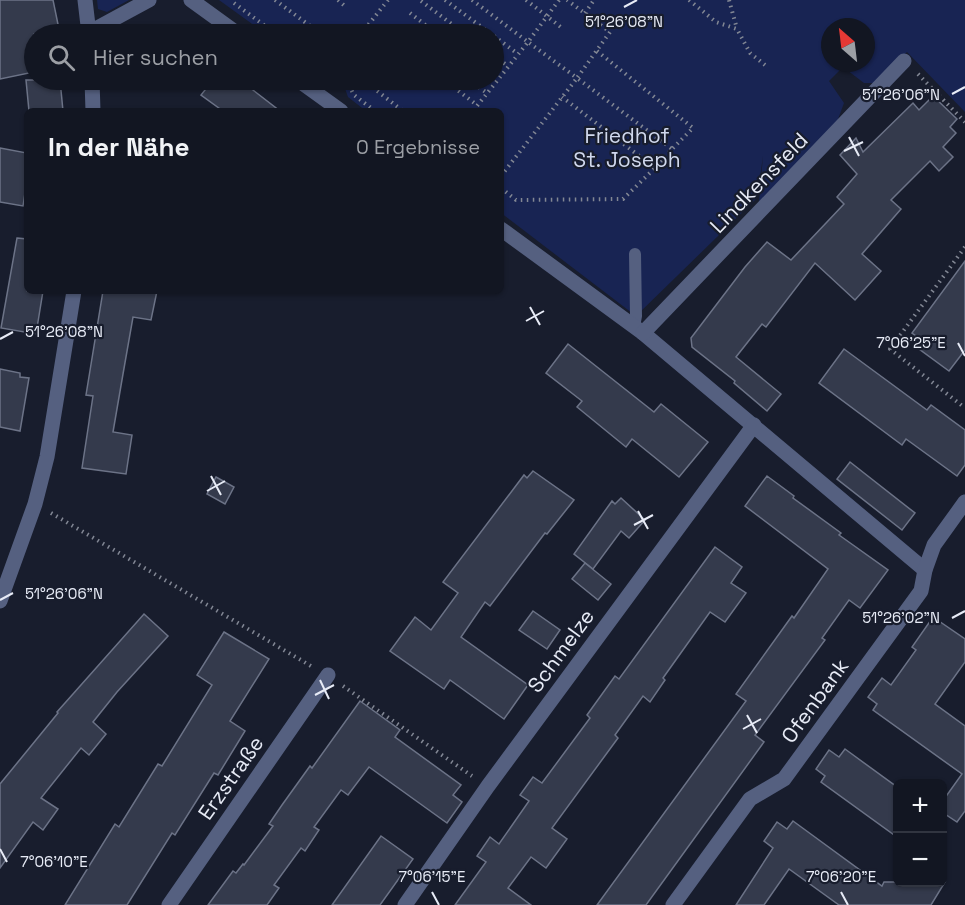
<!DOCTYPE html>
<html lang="de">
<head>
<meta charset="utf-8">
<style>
  :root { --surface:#121622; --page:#1f232f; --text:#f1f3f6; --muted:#9c9fa5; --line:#313540 }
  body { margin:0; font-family:"Space Grotesk",sans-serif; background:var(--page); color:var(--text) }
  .controls { position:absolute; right:18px; bottom:18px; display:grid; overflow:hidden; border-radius:9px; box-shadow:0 2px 4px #0004 }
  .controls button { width:54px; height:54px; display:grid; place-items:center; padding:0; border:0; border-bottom:2px solid var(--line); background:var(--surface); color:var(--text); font:30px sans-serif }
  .compass { position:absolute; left:821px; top:18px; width:54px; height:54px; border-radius:50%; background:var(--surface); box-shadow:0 2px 4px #0004; rotate:332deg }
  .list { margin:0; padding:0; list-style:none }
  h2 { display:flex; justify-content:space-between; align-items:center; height:78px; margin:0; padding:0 24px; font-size:26px }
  h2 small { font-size:20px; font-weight:400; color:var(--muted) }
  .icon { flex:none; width:33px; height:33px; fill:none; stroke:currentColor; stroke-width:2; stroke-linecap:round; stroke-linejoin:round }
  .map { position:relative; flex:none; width:965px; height:905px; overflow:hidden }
  .search { position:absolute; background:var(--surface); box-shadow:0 2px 4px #0004; left:24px; top:24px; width:480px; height:66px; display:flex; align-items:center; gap:15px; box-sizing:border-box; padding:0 21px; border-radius:33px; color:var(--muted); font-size:22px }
  .panel { position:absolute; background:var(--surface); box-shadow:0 2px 4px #0004; left:24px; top:108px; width:480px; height:186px; border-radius:9px }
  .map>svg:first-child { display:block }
  .green { fill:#182453; fill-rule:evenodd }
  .building { fill:#343a4c; stroke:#6c7387; stroke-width:1.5 }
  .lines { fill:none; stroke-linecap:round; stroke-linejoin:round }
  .path { stroke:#828794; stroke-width:4; stroke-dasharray:1.5 4.5; stroke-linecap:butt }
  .lane { stroke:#556080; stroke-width:12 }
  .street { stroke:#556080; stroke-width:15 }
  .ticks { fill:none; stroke:#e7ebf6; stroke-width:2 }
  .labels { text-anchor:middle; stroke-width:4.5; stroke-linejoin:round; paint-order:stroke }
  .park-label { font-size:21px; fill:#d0d8ed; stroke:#181d2d }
  .street-label { font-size:21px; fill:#e7ebf6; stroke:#181d2d }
  .ticks-label { font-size:15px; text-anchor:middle; fill:#e7ebf6; stroke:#181d2d; stroke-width:4.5; stroke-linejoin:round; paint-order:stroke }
</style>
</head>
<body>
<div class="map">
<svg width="965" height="905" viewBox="0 0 965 905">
  <rect width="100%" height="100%" fill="#181d2d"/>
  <g class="green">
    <polygon points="97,0 129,0 107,12 98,9"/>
    <path d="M 219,0 L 965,0 L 965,112 L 907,52 L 874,83 L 864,83 L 843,67 L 829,81 L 844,103 L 837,122 L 759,202 L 763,156 L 757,198 L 636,316 L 501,213 L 501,111 L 366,111 L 348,97 L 342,80 L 494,80 L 494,34 L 266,34 ZM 830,27 L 866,27 L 866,63 L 830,63 Z"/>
  </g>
  <g class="building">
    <polygon points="0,0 53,0 60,34 34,34 34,72 0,79"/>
    <polygon points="26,80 60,80 63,111 29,111"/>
    <polygon points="213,80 240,80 280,111 223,111 201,95"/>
    <polygon points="933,96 957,119 950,127 956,133 943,147 953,157 939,171 930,161 891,200 901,209 862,254 881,271 855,300 815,263 766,327 762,324 736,357 781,394 767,411 734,383 735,381 692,347 691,338 745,267 767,242 791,260 844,204 837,197 857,174 840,155 856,138 863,152 913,103 919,110"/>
    <polygon points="0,148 27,153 27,180 23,206 0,202"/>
    <polygon points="17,238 27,239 27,291 43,291 36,334 1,328"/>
    <polygon points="965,261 965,350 949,371 915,346 920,339 912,333"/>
    <polygon points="103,291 157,291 151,320 133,317 123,374 113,432 132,435 126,474 82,468 93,396 86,395"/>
    <polygon points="568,344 654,412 661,404 708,442 679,477 632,439 626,447 577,407 582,401 546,373"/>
    <polygon points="844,349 927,410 931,405 965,430 965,465 957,476 906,439 902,445 819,383"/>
    <polygon points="0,369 20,373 20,377 29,378 20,431 0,427"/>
    <polygon points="850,462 915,513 902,530 837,479"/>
    <polygon points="533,471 574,500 547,534 545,533 490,606 485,602 461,637 528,685 504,719 450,680 444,689 390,651 415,617 431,630 458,593 443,582 524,475 527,478"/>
    <polygon points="767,476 794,496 793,498 841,533 839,535 888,570 860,608 849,600 822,638 825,640 755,735 764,742 646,905 597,905 746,701 736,694 792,616 794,618 828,569 745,506"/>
    <polygon points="216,477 234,487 225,504 207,494"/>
    <polygon points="621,498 645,520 629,538 621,531 593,569 574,554 612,501 615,504"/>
    <polygon points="715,547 742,567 731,583 746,593 725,622 710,612 663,678 665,680 650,702 643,696 615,735 618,738 552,828 567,839 546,868 531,857 508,888 531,905 455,905 486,862 477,856 490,837 499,844 529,801 520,795 533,777 542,783 590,718 587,715 615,676 619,679"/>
    <polygon points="585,563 611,584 598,600 572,579"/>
    <polygon points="533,611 560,630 547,649 519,630"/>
    <polygon points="144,614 168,636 117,692 93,722 106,734 89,755 81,748 41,798 58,809 43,830 33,822 0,868 0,784 58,713 57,712"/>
    <polygon points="933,617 965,639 965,662 935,704 965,726 965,811 957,822 942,812 942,802 962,774 873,710 877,704 868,697 882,678 891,685 916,650 912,647"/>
    <polygon points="224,632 269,659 230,721 245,731 218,775 214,773 175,835 172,833 127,905 65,905 115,824 119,827 158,764 162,766 212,685 197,675"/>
    <polygon points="360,701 400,730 395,737 461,785 453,795 462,802 447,823 369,767 348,795 341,790 314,827 319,830 305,851 301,848 274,885 279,888 267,905 208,905 233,871 236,873 243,864 244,865 273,826 269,824 282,805 310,766 312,768"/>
    <polygon points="845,749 897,787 897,837 821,782 825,776 816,769 829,750 839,757"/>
    <polygon points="793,821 882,886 884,882 945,882 931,905 839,905 789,869 764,905 736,905 773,848 764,841 777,822 787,829"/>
    <polygon points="381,836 413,859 380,905 332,905"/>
  </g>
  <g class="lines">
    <g class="path">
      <polyline points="275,0 321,34"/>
      <polyline points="338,0 346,7"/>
      <polyline points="445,0 491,34"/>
      <polyline points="472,0 528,42 473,111"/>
      <polyline points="526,0 562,28"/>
      <polyline points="559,0 528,42 577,78 610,32 567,0"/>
      <polyline points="689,0 716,22 737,29 750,53 765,65"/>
      <polyline points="729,0 737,29"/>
      <polyline points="421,1 465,34"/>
      <polyline points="234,3 276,34"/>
      <polyline points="410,13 437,34"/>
      <polyline points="585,13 594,0"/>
      <polyline points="399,26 410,34"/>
      <polyline points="361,34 388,0"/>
      <polyline points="494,36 518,54"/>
      <polyline points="597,51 693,128 672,149"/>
      <polyline points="494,56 508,66"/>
      <polyline points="918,74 965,122"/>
      <polyline points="346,80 354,95 375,111"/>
      <polyline points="363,80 403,111"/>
      <polyline points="444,80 477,105"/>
      <polyline points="469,80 487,93"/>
      <polyline points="501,176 577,78 672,149 655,168 562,97"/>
      <polyline points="501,188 516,200 623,199 655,168"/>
      <polyline points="965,247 890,349 965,408"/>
      <polyline points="51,513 311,666"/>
      <polyline points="343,686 472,776"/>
    </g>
    <polyline class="lane" points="634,327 636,316 635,254"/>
    <g class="street">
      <polyline points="85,0 89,34"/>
      <polyline points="191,0 238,34"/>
      <polyline points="88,33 149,0"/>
      <polyline points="92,80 93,111"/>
      <polyline points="298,80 341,111"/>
      <polyline points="501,229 643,333 925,570"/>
      <polyline points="643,333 904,61"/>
      <polyline points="0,601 35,504 47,457 74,291"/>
      <polyline points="169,905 328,675"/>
      <polyline points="405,905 488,786 754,425"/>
      <polyline points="673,905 750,799 784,779 921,591 925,570 934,545 965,502"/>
    </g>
  </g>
  <path class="ticks" d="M 624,7 L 637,0M 952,94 L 965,87M 849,137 L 859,156M 844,151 L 863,142M 530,307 L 540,325M 526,321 L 544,311M 0,339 L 13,332M 958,343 L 965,356M 211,476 L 221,495M 207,491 L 225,481M 638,511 L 648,529M 634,525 L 653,515M 0,600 L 13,593M 952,618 L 965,611M 320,680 L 329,699M 315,695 L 334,685M 747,715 L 757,733M 743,729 L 761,719M 0,849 L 7,862M 432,892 L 439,905M 841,892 L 848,905"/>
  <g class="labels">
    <g class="park-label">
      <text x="627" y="143">Friedhof<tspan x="627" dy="24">St. Joseph</tspan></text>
    </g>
    <g class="street-label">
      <text transform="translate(759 183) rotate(-46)" y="7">Lindkensfeld</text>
      <text transform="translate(561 651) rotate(-54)" y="7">Schmelze</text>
      <text transform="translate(815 701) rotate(-54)" y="7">Ofenbank</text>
      <text transform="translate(231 778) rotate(-55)" y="7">Erzstraße</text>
    </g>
  </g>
  <g class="ticks-label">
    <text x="624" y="27">51°26'08"N</text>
    <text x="901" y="100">51°26'06"N</text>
    <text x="64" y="337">51°26'08"N</text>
    <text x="911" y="348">7°06'25"E</text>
    <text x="64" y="599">51°26'06"N</text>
    <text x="901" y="623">51°26'02"N</text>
    <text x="54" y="867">7°06'10"E</text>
    <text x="432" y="882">7°06'15"E</text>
    <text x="841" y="882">7°06'20"E</text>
  </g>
</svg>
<div class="controls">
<button>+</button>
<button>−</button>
</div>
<svg class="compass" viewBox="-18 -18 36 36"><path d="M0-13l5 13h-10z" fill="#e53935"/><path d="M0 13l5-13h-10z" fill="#9c9fa5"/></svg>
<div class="search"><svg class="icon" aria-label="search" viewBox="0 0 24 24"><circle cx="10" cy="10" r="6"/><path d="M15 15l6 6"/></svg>Hier suchen</div>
<section class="panel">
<h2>In der Nähe<small>0 Ergebnisse</small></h2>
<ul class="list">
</ul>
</section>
</div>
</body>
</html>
